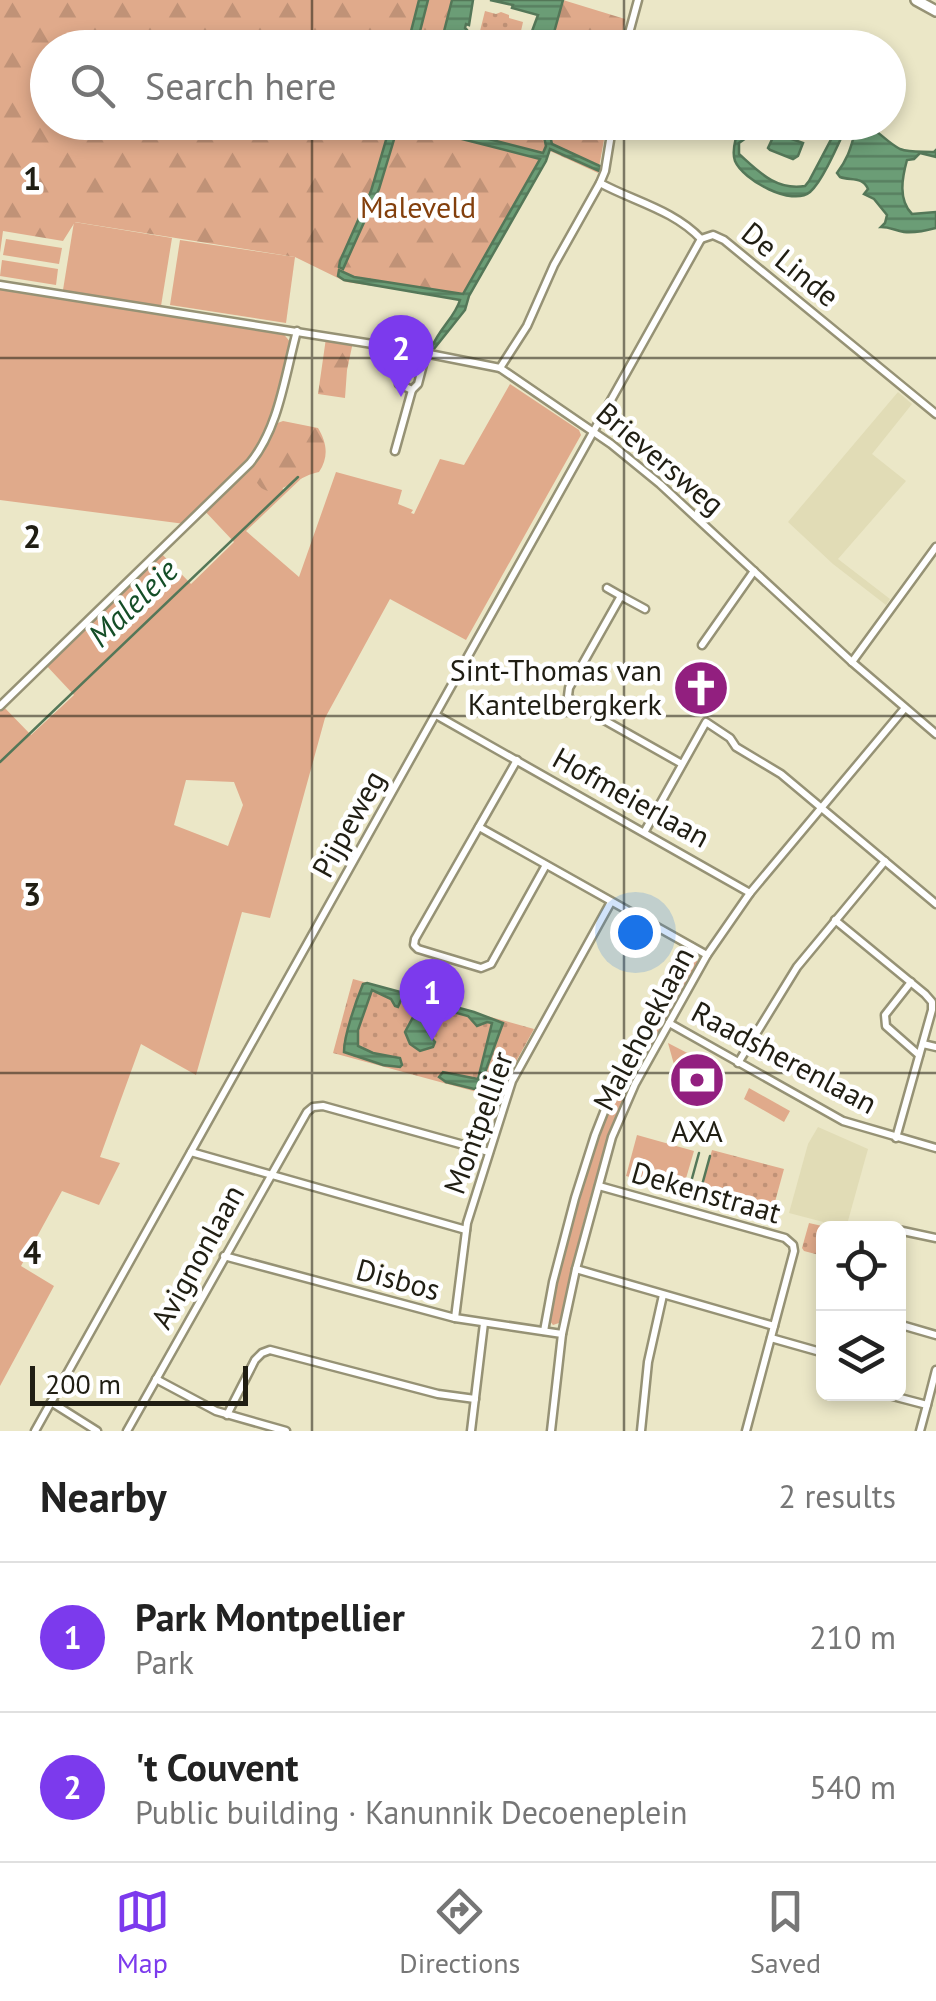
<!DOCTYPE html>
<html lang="en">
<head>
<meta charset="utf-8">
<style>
  :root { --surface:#fff; --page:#f2f2f2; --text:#222; --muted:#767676; --line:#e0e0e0; --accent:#7c3aed }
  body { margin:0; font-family:"PT Sans",sans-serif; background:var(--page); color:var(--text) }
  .controls { position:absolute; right:30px; bottom:30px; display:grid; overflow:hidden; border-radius:15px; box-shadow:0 5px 15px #0003 }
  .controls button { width:90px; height:90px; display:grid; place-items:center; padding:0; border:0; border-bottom:2px solid var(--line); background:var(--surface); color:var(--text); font:50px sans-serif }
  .scale { position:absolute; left:30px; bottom:25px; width:218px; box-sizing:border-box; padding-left:10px; border:5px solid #201e13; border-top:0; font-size:28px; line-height:35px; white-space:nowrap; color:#201e13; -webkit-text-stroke:8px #fff; paint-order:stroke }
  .you { position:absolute; left:635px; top:932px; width:35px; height:35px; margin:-25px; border:8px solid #fff; border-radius:50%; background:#1a73e8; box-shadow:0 0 0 15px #1a73e833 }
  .badge { display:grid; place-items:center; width:65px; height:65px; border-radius:50%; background:var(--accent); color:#fff; font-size:32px; font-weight:700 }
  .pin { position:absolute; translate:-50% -82px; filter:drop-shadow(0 2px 5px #0008) }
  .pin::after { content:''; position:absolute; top:52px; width:35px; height:30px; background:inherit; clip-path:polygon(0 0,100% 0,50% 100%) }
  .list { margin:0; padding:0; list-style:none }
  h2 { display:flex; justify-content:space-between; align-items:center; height:130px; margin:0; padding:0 40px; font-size:42px }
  h2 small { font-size:32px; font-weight:400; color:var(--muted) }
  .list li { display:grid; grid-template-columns:65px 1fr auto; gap:30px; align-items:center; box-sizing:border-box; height:150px; padding:0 40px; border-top:2px solid var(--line) }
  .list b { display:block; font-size:38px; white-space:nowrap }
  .list p { margin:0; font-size:32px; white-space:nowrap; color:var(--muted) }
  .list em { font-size:32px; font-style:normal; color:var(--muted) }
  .icon { flex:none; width:55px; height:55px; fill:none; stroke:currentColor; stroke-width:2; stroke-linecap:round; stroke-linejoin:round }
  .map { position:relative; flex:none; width:936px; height:1431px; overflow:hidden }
  .search { position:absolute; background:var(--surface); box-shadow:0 5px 15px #0003; left:30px; right:30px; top:30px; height:110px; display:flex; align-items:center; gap:25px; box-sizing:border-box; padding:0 35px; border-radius:55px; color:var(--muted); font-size:38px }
  .sheet { height:430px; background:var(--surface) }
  nav { display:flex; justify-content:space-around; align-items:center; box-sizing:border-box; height:140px; border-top:2px solid var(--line); background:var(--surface); font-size:28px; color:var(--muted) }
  nav a { display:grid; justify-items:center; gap:5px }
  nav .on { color:var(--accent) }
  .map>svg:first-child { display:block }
  .built { fill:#e1dcb6 }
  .grass { fill:#e0aa8b; fill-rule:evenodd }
  .forest { fill:url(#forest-firs) }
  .park { fill:url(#park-dots) }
  .water { fill:url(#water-rules); stroke:#547758; stroke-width:2.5 }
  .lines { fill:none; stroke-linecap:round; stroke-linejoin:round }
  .stream { stroke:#547758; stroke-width:2.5 }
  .minor-casing { stroke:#969275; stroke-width:11 }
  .primary-casing { stroke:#969275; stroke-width:14 }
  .minor { stroke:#fff; stroke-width:6 }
  .primary { stroke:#fff; stroke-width:9 }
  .grid { fill:none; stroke:#201e13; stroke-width:2.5; stroke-opacity:0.55 }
  .labels { text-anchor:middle; stroke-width:9; stroke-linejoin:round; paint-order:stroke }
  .park-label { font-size:30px; fill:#833f0c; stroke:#fff }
  .street-label { font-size:30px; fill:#201e13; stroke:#fff }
  .poi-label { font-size:30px; fill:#201e13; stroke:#fff; text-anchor:end }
  .water-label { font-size:32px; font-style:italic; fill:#144e27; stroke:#fff }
  .grid-label { font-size:32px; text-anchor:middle; font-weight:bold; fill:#201e13; stroke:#fff; stroke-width:9; stroke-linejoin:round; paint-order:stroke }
</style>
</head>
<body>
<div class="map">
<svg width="936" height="1431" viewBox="0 0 936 1431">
  <defs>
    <pattern id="forest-firs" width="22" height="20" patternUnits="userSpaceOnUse" patternTransform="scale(2.5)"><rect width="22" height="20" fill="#e0aa8b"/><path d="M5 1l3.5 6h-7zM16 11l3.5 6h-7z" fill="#c09277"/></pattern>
    <pattern id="park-dots" width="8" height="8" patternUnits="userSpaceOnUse" patternTransform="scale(2.5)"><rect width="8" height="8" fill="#e0aa8b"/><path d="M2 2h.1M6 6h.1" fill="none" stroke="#c09277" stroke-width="1.8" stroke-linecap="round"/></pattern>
    <pattern id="water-rules" width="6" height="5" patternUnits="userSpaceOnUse" patternTransform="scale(2.5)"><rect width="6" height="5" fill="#6b9d76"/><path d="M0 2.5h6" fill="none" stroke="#587f60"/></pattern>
  </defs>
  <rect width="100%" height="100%" fill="#ebe7c7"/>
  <g class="built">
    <polygon points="898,392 912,404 872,454 906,481 838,559 890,599 886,605 833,564 788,522"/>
    <polygon points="818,1127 868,1149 846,1228 789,1213 808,1144"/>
  </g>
  <g class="grass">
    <polygon points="74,222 172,238 161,306 63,290"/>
    <polygon points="6,239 62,248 59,264 3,255"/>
    <polygon points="180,240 295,257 286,323 170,305"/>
    <polygon points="2,260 58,269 56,285 0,276"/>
    <path d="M 0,288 L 282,332 L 291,343 L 272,425 L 283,490 L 306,474 L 246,531 L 299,577 L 336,472 L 402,490 L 398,504 L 413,510 L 411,513 L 414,514 L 440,459 L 464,465 L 510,384 L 579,430 L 581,435 L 466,640 L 390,599 L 325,718 L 270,918 L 242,912 L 196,1075 L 141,1044 L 100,1157 L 120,1163 L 99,1205 L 62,1191 L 21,1266 L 54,1286 L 0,1386 L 0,706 L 1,704 L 31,735 L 74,695 L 44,663 L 158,550 L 191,584 L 234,542 L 202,508 L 185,524 L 0,500 ZM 186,780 L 234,782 L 243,805 L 228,846 L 174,825 Z"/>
    <path d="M 692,958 L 697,961 L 697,967 C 673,1009 646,1051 626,1096 C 595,1166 577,1244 561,1319 L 559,1323 L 553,1325 L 549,1320 C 565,1241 585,1159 618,1086 C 637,1042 665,1001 689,959 Z"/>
    <polygon points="668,1043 699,1059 685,1085 680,1086"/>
    <polygon points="749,1088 790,1111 784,1122 744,1099"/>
    <polygon points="637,1135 694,1151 682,1192 626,1176"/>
  </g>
  <g class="forest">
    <polygon points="0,0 452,0 440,47 48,48 48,122 607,123 598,173 550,151 463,299 346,282 295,257 75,222 63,241 3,231 0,253"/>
    <polygon points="563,0 625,19 620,47 550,47"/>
    <polygon points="326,338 353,342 347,370 345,398 318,394"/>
    <path d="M 283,421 L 318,428 C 327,443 329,457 319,472 C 291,477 261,517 250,463 L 272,425 Z"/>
  </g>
  <g class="park">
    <polygon points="485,11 496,14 501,12 509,15 509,18 523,22 519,40 515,39 514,47 476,47"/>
    <polygon points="353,979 534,1029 513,1067 501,1096 499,1098 333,1053"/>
    <polygon points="712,1150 784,1169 770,1220 738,1211 740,1205 726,1201 727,1192 716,1189 714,1198 700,1194"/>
    <polygon points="809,1223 831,1228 824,1228 823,1256 804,1251 802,1248"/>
  </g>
  <g class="water">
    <polygon points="419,0 428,0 416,47 407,47"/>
    <polygon points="452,0 473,0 469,25 466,24 465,28 467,30 463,47 440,47"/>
    <polygon points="490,0 563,0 550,47 529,47 531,44 528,42 538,15 512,8 513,5"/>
    <polygon points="208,36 232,39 240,45 265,47 199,47 203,40"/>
    <polygon points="391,123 399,123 379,189 343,269 339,267 340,261 371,191"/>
    <path d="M 414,123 L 426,123 L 543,153 L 546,146 L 541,123 L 547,123 L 552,144 L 602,167 L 599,171 L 550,149 L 546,161 L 469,296 L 465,310 L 434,349 L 432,347 C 439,329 455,317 460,300 L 344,280 L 338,276 L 339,270 L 354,277 L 463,294 L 540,159 L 419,128 Z"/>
    <path d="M 741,123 L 767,123 L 739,143 L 739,154 C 758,171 776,191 805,186 L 809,181 L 836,130 L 834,123 L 848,123 C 840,140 823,181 810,192 C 792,207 743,180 735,161 C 731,150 737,133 741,123 Z"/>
    <path d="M 858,123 C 875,125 884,141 900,149 C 911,153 923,151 934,152 L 936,150 L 936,157 L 920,153 L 914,159 L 907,160 C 902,178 898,200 912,214 L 936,212 L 936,228 C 925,231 915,233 904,232 C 894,230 890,227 881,227 L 885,223 L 887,215 L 874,199 L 864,194 L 868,189 C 862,176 851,181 840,177 L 837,173 C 851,154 851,144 858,123 Z"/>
    <polygon points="775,133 803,143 798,156 793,159 770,150 768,148"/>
    <path d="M 367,983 L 474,1012 L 503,1023 L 480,1086 L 474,1089 L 446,1082 L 439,1077 L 443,1072 L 478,1079 L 492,1023 L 487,1022 L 477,1026 L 468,1016 L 431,1006 L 428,1008 C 423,1025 424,1029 435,1042 L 433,1047 L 420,1051 L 410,1044 L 405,1032 L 419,1006 L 401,1000 L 398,1007 L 395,1006 L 391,999 L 372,990 L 358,1030 L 358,1046 L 373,1053 L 400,1058 L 402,1065 L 400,1067 L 383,1065 L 344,1052 C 344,1035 356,1001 363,984 Z"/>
  </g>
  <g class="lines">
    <g class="stream">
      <polyline points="0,762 298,477"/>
      <polyline points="688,1193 699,1153"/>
      <polyline points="699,1196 710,1156"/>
    </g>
    <g class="minor-casing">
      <g id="minor">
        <polyline points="625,48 638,0"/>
        <path d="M 600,183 C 633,201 674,210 701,239"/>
        <polyline points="701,239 713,235 724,240 936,414"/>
        <polyline points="0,285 404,349 500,368 611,444 660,484 852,662 936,734"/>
        <polyline points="404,349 399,384 412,390 418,384 426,353"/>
        <polyline points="500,368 527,326 554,265 600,183 605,171 613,122"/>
        <polyline points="395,451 412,390"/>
        <polyline points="607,588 621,596"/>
        <polyline points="645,609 621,596 569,688 568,696 574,703 682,764"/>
        <polyline points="702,645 754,571"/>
        <polyline points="852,662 936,547"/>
        <path d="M 0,706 L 250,463 C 279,428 285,375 297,331"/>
        <polyline points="436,715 750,893"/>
        <polyline points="517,760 415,939 414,945 418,949 481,968 491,964 546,865"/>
        <polyline points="479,827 707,955"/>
        <polyline points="645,831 706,722 730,738 736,747 781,774 936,904"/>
        <polyline points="835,920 925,994 932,1002 932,1010 896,1138"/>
        <polyline points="911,982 885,1015 886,1026 919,1055"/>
        <polyline points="669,1023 843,1121 936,1148"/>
        <polyline points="923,1044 936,1047"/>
        <polyline points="738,1063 797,967 885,861"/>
        <polyline points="191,1152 466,1230"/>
        <polyline points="599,1186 785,1238 793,1245 794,1251 746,1431"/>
        <polyline points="898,1230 936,1238"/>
        <polyline points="224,1256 455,1318 562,1334"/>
        <polyline points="576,1269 774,1326"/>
        <polyline points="455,1318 467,1223 512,1081 611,902"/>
        <polyline points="898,1324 936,1335"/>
        <polyline points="544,1331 553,1282 575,1198 595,1135 615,1084 692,947"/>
        <polyline points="771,1338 824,1353"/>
        <polyline points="156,1379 216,1411 286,1431"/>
        <polyline points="885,1394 927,1405 920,1431"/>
        <polyline points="51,1402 97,1431"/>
        <polyline points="927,1405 936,1370"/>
        <polyline points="227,1415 255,1360 262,1353 270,1350 438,1394 475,1399"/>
        <polyline points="35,1431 701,239"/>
        <polyline points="127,1431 307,1112 313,1107 323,1106 489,1152"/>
        <polyline points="471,1431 484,1323"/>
        <polyline points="551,1431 562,1334 576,1269 612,1137 635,1084 707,955 750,893 905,708"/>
        <polyline points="641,1431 648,1362 663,1295"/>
      </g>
    </g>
    <g class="primary-casing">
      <polyline id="primary" points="916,0 936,11"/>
    </g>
    <use href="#minor" class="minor"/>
    <use href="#primary" class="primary"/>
  </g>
  <path class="grid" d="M 312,0 L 312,48M 624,0 L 624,48M 312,122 L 312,1431M 624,122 L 624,1431M 0,358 L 936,358M 0,716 L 936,716M 0,1073 L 936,1073"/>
  <defs>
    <g id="church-disc" transform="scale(2.875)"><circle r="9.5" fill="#921f7f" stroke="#fff"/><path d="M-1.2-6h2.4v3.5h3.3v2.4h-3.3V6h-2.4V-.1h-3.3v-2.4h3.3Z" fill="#fff"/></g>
    <g id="bank-disc" transform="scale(2.875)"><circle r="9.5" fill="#921f7f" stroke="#fff"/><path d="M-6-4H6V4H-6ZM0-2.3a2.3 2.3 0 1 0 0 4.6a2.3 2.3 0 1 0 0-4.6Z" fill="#fff"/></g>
  </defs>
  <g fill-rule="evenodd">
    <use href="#church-disc" x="701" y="688"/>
    <use href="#bank-disc" x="697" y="1080"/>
  </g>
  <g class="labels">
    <g class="park-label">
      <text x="418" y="218">Maleveld</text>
    </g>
    <g class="street-label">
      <text transform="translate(790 265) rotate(39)" y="10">De Linde</text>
      <text transform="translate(660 459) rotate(40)" y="10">Brieversweg</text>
      <text transform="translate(631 798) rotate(29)" y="10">Hofmeierlaan</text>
      <text transform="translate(349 824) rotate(-61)" y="10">Pijpeweg</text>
      <text transform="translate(644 1029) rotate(-62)" y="10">Malehoeklaan</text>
      <text transform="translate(784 1058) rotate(28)" y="10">Raadsherenlaan</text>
      <text transform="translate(479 1123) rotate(-70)" y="10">Montpellier</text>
      <text transform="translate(706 1193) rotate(16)" y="10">Dekenstraat</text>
      <text transform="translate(198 1257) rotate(-61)" y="10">Avignonlaan</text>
      <text transform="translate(398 1280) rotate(15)" y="10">Disbos</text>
    </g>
    <g class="poi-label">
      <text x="662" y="681">Sint-Thomas van<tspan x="662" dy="34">Kantelbergkerk</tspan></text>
      <text x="697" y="1142" text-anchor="middle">AXA</text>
    </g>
    <g class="water-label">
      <text transform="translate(133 603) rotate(-44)" y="11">Maleleie</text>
    </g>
  </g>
  <g class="grid-label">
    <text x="32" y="190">1</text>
    <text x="32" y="548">2</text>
    <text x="32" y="906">3</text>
    <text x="32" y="1264">4</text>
  </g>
</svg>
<div class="controls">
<button><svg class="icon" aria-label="locate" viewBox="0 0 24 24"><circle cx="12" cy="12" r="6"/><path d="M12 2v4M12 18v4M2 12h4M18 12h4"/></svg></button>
<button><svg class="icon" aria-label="layers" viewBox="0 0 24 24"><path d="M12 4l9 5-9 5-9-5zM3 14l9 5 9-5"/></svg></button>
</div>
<div class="scale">200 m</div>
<div class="you"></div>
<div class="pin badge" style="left:432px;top:1041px">1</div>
<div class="pin badge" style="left:401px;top:397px">2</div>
<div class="search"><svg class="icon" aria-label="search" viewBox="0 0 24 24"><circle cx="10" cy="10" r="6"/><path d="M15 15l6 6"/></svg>Search here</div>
</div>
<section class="sheet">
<h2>Nearby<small>2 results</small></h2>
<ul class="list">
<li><span class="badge">1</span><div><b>Park Montpellier</b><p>Park</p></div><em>210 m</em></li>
<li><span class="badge">2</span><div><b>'t Couvent</b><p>Public building · Kanunnik Decoeneplein</p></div><em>540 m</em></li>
</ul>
</section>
<nav>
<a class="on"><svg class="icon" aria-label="map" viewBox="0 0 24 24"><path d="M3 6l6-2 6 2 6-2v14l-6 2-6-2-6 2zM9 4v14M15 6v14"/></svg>Map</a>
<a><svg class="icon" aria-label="directions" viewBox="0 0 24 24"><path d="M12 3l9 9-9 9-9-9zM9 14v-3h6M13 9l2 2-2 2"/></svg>Directions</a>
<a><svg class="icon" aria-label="saved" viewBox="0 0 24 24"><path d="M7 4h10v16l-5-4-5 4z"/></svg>Saved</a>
</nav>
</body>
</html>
